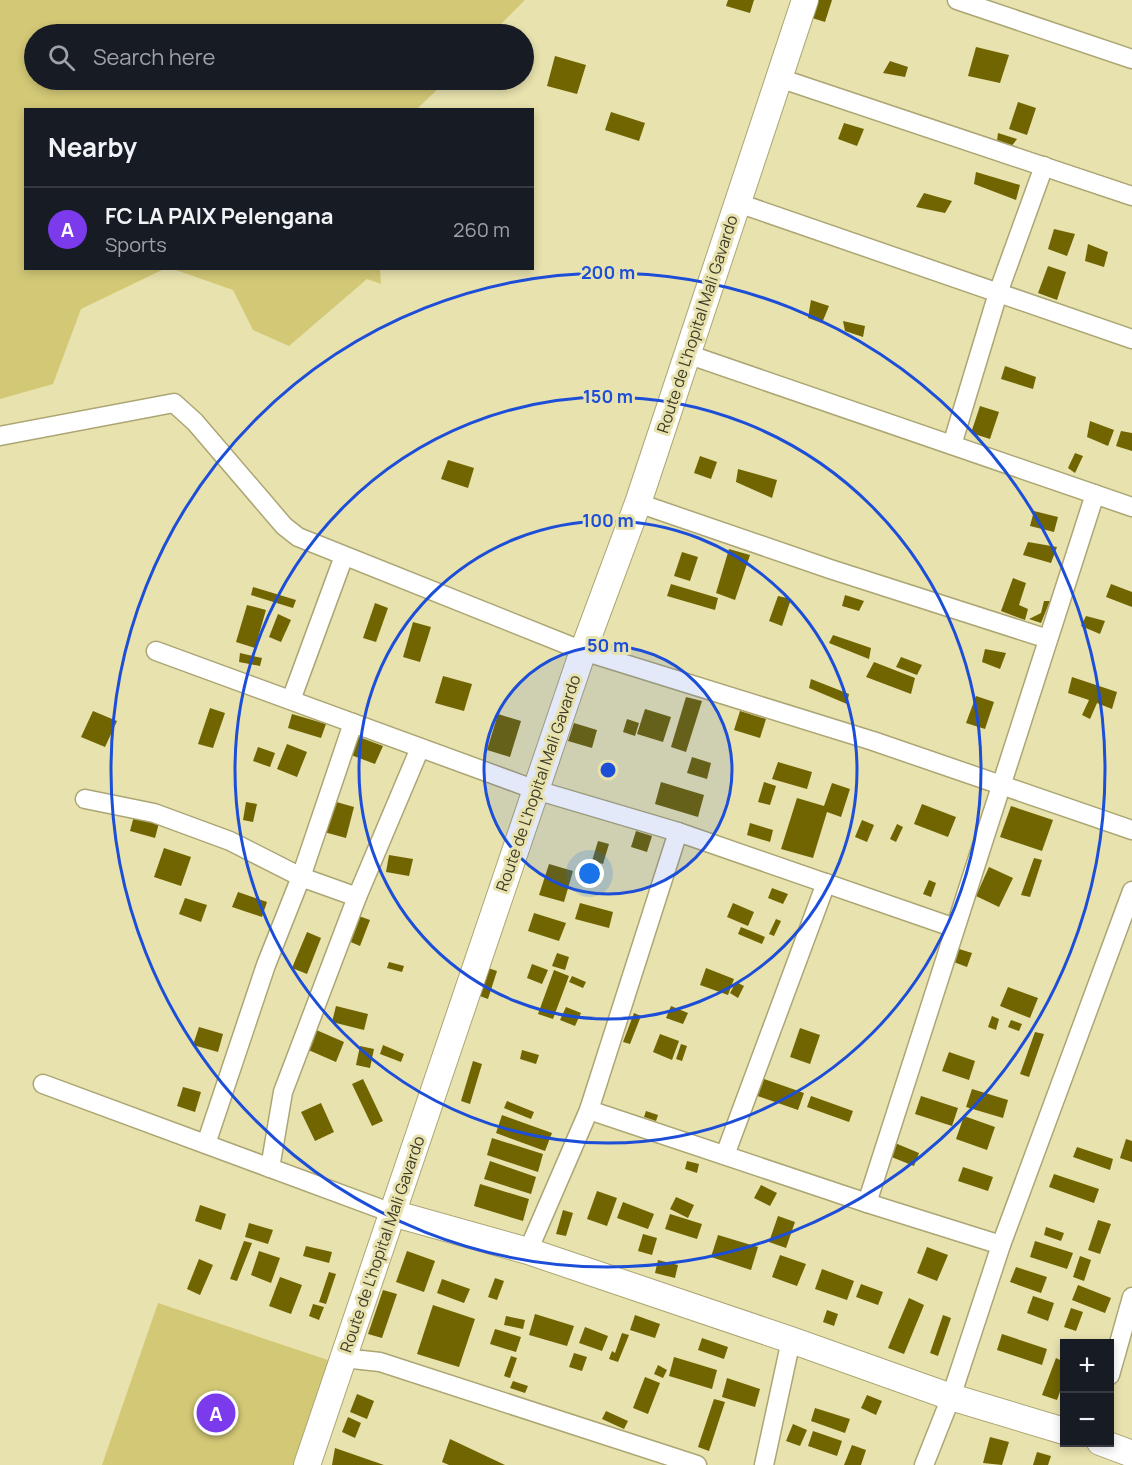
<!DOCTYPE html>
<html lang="en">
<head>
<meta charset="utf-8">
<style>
  :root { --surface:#171b24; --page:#20242c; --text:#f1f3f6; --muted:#9ea1a6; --line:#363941; --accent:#7c3aed }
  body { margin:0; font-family:Manrope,sans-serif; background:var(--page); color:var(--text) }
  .controls { position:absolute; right:18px; bottom:18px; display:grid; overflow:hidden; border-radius:0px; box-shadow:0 3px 9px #0003 }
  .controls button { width:54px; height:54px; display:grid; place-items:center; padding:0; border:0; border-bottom:2px solid var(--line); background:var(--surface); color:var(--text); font:30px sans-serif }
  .you { position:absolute; left:590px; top:874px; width:21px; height:21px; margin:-15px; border:4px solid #fff; border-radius:50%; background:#1a73e8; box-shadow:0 0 0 9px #1a73e833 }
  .badge { display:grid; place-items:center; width:39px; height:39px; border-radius:50%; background:var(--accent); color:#fff; font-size:20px; font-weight:700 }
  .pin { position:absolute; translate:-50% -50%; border:3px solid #fff; box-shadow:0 2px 6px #0006 }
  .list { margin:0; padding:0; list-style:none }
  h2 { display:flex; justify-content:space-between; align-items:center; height:78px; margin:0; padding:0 24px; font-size:26px }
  h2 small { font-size:20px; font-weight:400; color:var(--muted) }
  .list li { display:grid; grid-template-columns:39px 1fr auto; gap:18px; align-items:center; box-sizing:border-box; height:84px; padding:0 24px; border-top:2px solid var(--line) }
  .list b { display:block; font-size:22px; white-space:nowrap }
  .list p { margin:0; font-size:20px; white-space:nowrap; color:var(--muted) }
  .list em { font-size:20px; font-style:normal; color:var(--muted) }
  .icon { flex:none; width:33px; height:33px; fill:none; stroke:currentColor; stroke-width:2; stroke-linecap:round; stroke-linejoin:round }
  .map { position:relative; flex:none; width:1132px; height:1465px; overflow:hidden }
  .search { position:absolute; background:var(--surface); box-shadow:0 3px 9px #0003; left:24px; top:24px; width:510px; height:66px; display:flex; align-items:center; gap:15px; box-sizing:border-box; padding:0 21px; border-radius:33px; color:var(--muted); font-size:22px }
  .panel { position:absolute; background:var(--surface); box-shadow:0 3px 9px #0003; left:24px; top:108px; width:510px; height:162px; border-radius:0px }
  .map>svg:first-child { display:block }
  .green { fill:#d3c876 }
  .building { fill:#706500 }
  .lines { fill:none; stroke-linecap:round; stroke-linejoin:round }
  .street-casing { stroke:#aca674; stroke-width:21 }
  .secondary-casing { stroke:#aca674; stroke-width:28 }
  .street { stroke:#fff; stroke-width:18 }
  .secondary { stroke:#fff; stroke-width:26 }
  .ring { fill:none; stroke:#1d4ed8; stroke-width:3 }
  .labels { text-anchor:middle; stroke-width:6; stroke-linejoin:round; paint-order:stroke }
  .street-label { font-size:16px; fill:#3f3c28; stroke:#e8e2ae }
  .centre { fill:#1d4ed8; stroke:#e8e2ae; stroke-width:3 }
  .ring-label { font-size:18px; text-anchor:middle; font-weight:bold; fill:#1d4ed8; stroke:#e8e2ae; stroke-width:6; stroke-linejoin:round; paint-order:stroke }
</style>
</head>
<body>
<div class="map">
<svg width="1132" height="1465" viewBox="0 0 1132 1465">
  <rect width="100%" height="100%" fill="#e8e2ae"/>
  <g class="green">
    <polygon points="0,0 525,0 491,34 34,34 34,80 447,80 417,109 26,110 26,268 164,269 81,309 53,384 0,399"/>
    <polygon points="173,269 380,269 381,284 367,279 289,346 253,330 233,290"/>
    <polygon points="158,1303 331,1361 295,1465 102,1465"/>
  </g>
  <g class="building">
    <polygon points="728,0 754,0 750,13 726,6"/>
    <polygon points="814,0 832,0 825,22 809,17"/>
    <polygon points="976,47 1009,55 1000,83 968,76"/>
    <polygon points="555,56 586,65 577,94 547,86"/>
    <polygon points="890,61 908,67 905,77 883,73"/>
    <polygon points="1018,102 1036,108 1027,135 1009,129"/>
    <polygon points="611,112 645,123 639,141 605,130"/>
    <polygon points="844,123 864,129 857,146 838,139"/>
    <polygon points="998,133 1017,139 1011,147 997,141"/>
    <polygon points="976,172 1020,185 1016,200 974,184"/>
    <polygon points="924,193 952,201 945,213 916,207"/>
    <polygon points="1054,229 1075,234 1067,256 1048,249"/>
    <polygon points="1088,244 1108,252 1104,267 1085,261"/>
    <polygon points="1048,266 1066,272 1057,300 1038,293"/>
    <polygon points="811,300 829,306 822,323 808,318"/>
    <polygon points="843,321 865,326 863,337 845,331"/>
    <polygon points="1005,366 1036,377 1033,389 1001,379"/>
    <polygon points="980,406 999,412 990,439 971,433"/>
    <polygon points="1090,421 1114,430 1108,446 1087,437"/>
    <polygon points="1121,431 1132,433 1132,451 1116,446"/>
    <polygon points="1075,453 1083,456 1075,473 1068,468"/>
    <polygon points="700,456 717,462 711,479 694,473"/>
    <polygon points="448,460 474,468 468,488 441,479"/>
    <polygon points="738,469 777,480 772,498 736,482"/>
    <polygon points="1034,511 1058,517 1054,532 1030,526"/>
    <polygon points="1028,542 1057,547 1051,563 1023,555"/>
    <polygon points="729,549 750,555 735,600 716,593"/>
    <polygon points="682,552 698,557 690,581 674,576"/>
    <polygon points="1013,578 1026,583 1019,605 1028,609 1025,620 1001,611"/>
    <polygon points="671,584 718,598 715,610 667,596"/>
    <polygon points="1111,584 1132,592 1132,607 1106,597"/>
    <polygon points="253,587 296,600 293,608 251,595"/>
    <polygon points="845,595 864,601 859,611 842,606"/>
    <polygon points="778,596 791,599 782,626 769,621"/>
    <polygon points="1044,601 1050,601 1041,623 1029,619 1041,613"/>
    <polygon points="375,603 388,608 376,642 363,638"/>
    <polygon points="247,605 266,610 255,648 236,642"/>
    <polygon points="278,614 291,620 281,642 269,637"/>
    <polygon points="1086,616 1105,621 1100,634 1081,626"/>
    <polygon points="413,622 431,627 420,662 403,657"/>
    <polygon points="833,635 871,648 869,659 829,643"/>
    <polygon points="985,649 1006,653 1000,669 982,662"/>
    <polygon points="240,653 262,658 260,666 239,662"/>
    <polygon points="901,657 922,665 917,675 896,667"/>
    <polygon points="874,662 915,678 911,694 866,677"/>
    <polygon points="443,676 472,684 464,711 435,703"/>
    <polygon points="1072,677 1117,692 1112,709 1097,703 1090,719 1082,715 1089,700 1068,693"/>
    <polygon points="811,679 849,694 847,704 809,688"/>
    <polygon points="976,696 994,702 985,729 966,723"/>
    <polygon points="686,697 702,701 686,752 671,747"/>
    <polygon points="210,708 225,713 213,748 198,744"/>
    <polygon points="645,709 671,717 663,742 637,734"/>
    <polygon points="93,711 117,721 105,747 81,737"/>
    <polygon points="740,711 766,719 760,738 734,730"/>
    <polygon points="292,714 326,724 321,738 288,728"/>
    <polygon points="498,714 521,721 510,757 487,750"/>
    <polygon points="627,719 639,723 635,736 623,732"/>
    <polygon points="574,723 597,730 592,748 568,741"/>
    <polygon points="359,737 383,746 375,764 351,755"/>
    <polygon points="287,744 307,752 297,777 277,769"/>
    <polygon points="258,747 275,753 270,767 253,761"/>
    <polygon points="692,757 711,763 707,779 687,773"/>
    <polygon points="778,762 812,772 807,789 772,779"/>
    <polygon points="661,782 704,795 698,817 655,804"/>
    <polygon points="764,782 776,786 770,805 758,802"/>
    <polygon points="832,783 850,789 841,817 827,812 813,858 781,849 797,798 824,806"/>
    <polygon points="333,801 354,807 346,838 324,832"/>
    <polygon points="246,802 257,804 253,822 243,820"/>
    <polygon points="922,804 956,817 948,837 914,824"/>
    <polygon points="1011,806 1053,820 1042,851 1000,837"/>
    <polygon points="134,816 159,823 155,838 130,831"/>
    <polygon points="862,820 874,825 867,842 855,837"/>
    <polygon points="750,823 773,830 770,842 747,835"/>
    <polygon points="897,824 903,827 896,842 890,839"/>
    <polygon points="636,831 652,836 647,852 631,847"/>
    <polygon points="598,841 609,844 603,864 592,861"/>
    <polygon points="164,848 191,857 181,886 154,877"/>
    <polygon points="389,855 413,859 409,876 386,872"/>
    <polygon points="1034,858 1042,860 1030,897 1021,895"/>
    <polygon points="549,864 573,871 564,902 539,895"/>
    <polygon points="989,867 1013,878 999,907 976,896"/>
    <polygon points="929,880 936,883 931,897 923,894"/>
    <polygon points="772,888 788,894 783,904 768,898"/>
    <polygon points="238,892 267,902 262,917 232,907"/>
    <polygon points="185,898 207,905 201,922 179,914"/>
    <polygon points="580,903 613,912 609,928 575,919"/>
    <polygon points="733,903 754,912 748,926 727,917"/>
    <polygon points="534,913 566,923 559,941 528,931"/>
    <polygon points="356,915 370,920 360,946 346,940"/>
    <polygon points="776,919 781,921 774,936 769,934"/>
    <polygon points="741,927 765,937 762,944 738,934"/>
    <polygon points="307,932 321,938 307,974 292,968"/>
    <polygon points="956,948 972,953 967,967 951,961"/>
    <polygon points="557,953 569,957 565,970 552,966"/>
    <polygon points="389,962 404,966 402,972 387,968"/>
    <polygon points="532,964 548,970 542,984 527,978"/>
    <polygon points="485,967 497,971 488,999 477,995"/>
    <polygon points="706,968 734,979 728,995 700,985"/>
    <polygon points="554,970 569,976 553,1019 538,1014"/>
    <polygon points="572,976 586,982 583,988 569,982"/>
    <polygon points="736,982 744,986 738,998 730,993"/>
    <polygon points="1008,987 1038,998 1030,1018 1000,1006"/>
    <polygon points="336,1006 368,1014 364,1030 332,1022"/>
    <polygon points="671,1006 688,1013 683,1024 666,1018"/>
    <polygon points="566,1007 581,1013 575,1026 560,1020"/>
    <polygon points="634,1013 641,1016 630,1044 623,1042"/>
    <polygon points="992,1016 999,1019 996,1030 988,1027"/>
    <polygon points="1011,1020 1022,1024 1019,1031 1008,1027"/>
    <polygon points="199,1027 223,1034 218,1052 193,1045"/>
    <polygon points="800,1028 820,1035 810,1064 790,1057"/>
    <polygon points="314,1029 344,1042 336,1062 306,1049"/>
    <polygon points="1035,1032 1044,1034 1029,1077 1020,1074"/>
    <polygon points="660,1034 679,1041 672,1060 653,1052"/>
    <polygon points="681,1044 687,1046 682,1061 676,1059"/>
    <polygon points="383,1045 404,1054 401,1062 380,1054"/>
    <polygon points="360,1046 374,1049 370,1068 356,1065"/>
    <polygon points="522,1050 539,1055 536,1064 520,1059"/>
    <polygon points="949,1052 975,1061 969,1080 942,1071"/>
    <polygon points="473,1061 482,1064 470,1104 461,1101"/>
    <polygon points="761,1078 804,1093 798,1110 749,1093"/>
    <polygon points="363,1079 383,1121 372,1126 352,1084"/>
    <polygon points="183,1087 201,1092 195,1112 177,1106"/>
    <polygon points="972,1089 1008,1100 1003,1118 966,1107"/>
    <polygon points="811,1096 853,1111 849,1122 807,1107"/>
    <polygon points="921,1096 958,1108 952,1126 915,1114"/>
    <polygon points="507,1101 534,1112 531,1119 504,1108"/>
    <polygon points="321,1103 334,1132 315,1141 301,1112"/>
    <polygon points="646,1111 658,1115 656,1121 644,1117"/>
    <polygon points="502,1115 552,1133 545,1151 496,1133"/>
    <polygon points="964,1116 995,1127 987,1150 956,1139"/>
    <polygon points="492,1138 543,1154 538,1172 487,1155"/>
    <polygon points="1126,1139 1132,1141 1132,1162 1120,1158"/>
    <polygon points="895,1143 919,1153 914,1166 889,1156"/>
    <polygon points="1077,1147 1113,1159 1110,1170 1073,1157"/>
    <polygon points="490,1161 536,1177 531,1194 484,1179"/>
    <polygon points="687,1161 699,1164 697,1173 685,1169"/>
    <polygon points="963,1167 993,1177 988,1191 958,1181"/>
    <polygon points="1054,1174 1099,1189 1094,1203 1049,1187"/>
    <polygon points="480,1184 529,1199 523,1221 474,1206"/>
    <polygon points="761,1185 777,1193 770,1206 754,1198"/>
    <polygon points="597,1191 617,1198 607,1226 587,1219"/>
    <polygon points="676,1197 694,1205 688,1218 670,1209"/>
    <polygon points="623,1202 654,1214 648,1229 617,1218"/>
    <polygon points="200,1205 226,1214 221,1230 195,1221"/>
    <polygon points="563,1210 573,1213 566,1236 556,1234"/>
    <polygon points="670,1214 702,1224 697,1239 665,1229"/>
    <polygon points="778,1216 795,1222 786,1248 769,1242"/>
    <polygon points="1098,1220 1111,1224 1100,1254 1088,1250"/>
    <polygon points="249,1223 273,1230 268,1244 245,1237"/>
    <polygon points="1046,1227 1064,1233 1061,1241 1044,1235"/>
    <polygon points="643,1234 657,1238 652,1255 638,1251"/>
    <polygon points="718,1235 758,1247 751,1270 711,1257"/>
    <polygon points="244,1241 252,1243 237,1281 230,1279"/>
    <polygon points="1035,1241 1073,1253 1067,1269 1030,1257"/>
    <polygon points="306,1246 332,1252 329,1263 303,1256"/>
    <polygon points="927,1247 948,1255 937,1281 917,1273"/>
    <polygon points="259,1251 280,1258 271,1283 251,1275"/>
    <polygon points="407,1251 435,1261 424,1292 396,1282"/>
    <polygon points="780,1255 806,1264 797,1286 772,1277"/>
    <polygon points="1080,1256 1091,1260 1084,1281 1073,1277"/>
    <polygon points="199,1259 213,1265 200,1295 187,1289"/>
    <polygon points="658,1260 678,1265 675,1278 655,1273"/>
    <polygon points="1016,1267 1047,1277 1041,1293 1010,1282"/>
    <polygon points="822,1269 854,1281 847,1300 815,1289"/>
    <polygon points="329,1272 336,1274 326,1304 319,1302"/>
    <polygon points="280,1277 302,1285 291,1314 269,1306"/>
    <polygon points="495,1278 504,1281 497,1300 488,1297"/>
    <polygon points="442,1279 470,1289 464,1303 437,1293"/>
    <polygon points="861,1284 883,1292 878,1305 856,1297"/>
    <polygon points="1078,1285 1111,1298 1105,1313 1072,1300"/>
    <polygon points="383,1290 397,1294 382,1338 368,1334"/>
    <polygon points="1033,1296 1054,1303 1048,1321 1027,1313"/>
    <polygon points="909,1298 924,1305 904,1354 888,1348"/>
    <polygon points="313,1304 324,1307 319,1320 309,1316"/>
    <polygon points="433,1305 475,1319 459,1367 417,1354"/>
    <polygon points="1071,1308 1083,1312 1076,1331 1064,1327"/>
    <polygon points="827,1310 838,1314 834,1326 823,1322"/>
    <polygon points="535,1314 574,1326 567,1346 529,1335"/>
    <polygon points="635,1315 660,1324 655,1338 630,1330"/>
    <polygon points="943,1315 951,1318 938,1356 930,1353"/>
    <polygon points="506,1316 525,1320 523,1329 504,1325"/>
    <polygon points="585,1327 608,1336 602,1351 579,1343"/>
    <polygon points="495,1329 521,1337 516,1352 490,1344"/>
    <polygon points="622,1333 629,1335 618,1362 609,1359 612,1351 615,1353"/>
    <polygon points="1002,1334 1047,1349 1042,1365 997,1350"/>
    <polygon points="702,1338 728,1347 724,1359 698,1350"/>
    <polygon points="574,1353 587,1357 582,1371 569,1367"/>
    <polygon points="511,1356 517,1358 510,1378 504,1376"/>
    <polygon points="674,1357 717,1370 712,1389 669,1376"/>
    <polygon points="1056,1358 1064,1362 1064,1381 1057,1400 1042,1395"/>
    <polygon points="658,1365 667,1370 663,1378 654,1374"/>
    <polygon points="645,1377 660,1383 648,1414 633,1408"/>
    <polygon points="727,1378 760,1389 755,1407 722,1397"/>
    <polygon points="513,1381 528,1386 525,1393 510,1388"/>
    <polygon points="357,1394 374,1401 367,1419 350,1412"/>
    <polygon points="867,1395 882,1401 876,1415 861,1408"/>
    <polygon points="714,1399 725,1402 709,1451 698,1447"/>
    <polygon points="815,1408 850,1419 845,1433 811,1421"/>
    <polygon points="606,1411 628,1421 624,1429 602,1419"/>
    <polygon points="348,1417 361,1423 355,1438 342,1432"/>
    <polygon points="793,1424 807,1430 800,1446 786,1441"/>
    <polygon points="813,1431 842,1441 837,1456 808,1446"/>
    <polygon points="990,1437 1009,1442 1002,1465 983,1463"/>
    <polygon points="450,1439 505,1465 449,1465 442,1462"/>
    <polygon points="852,1445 866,1450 861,1465 844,1465"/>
    <polygon points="335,1448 384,1465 332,1465"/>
    <polygon points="1037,1452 1051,1456 1048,1465 1033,1465"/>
  </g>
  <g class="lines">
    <g class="street-casing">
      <g id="street">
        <polyline points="957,0 1132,59"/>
        <polyline points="779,78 1132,196"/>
        <polyline points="738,203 1132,339"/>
        <polyline points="687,354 1132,507"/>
        <polyline points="0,436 174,403 195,422 284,526 298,537 583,651 873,741 1132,830"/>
        <polyline points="952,445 998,293 1044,166"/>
        <polyline points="638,503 830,569 1048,639"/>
        <polyline points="156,651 536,790 678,832 955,928"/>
        <polyline points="291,700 344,556"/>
        <polyline points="85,799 154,813 230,841 301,877 357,897"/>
        <polyline points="43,1084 392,1213"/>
        <polyline points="589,1110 867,1203 1001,1245"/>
        <polyline points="206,1144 266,965 301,877 353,723"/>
        <polyline points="725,1155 826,883"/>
        <polyline points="270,1168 283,1092 357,897 420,748"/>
        <polyline points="867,1203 1095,494"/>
        <polyline points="528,1251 589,1110 678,832"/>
        <polyline points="343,1358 380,1362 697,1465"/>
        <polyline points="1110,1375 1132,1297"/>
        <polyline points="764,1465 791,1340"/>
        <polyline points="924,1465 951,1397 1001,1245 1132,891"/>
      </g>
    </g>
    <g class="secondary-casing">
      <g id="secondary">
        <polyline points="392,1213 528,1251 791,1340 951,1397 1064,1431"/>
        <polyline points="1100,1442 1132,1454"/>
        <polyline points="307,1465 583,651 638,503 805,0"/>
      </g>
    </g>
    <use href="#street" class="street"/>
    <use href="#secondary" class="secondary"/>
  </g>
  <circle cx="608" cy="770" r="124" fill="#1d4ed8" fill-opacity=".12"/>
  <g class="ring">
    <circle cx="608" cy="770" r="124"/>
    <circle cx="608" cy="770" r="249"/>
    <circle cx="608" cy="770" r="373"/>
    <circle cx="608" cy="770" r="497"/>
  </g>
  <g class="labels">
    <g class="street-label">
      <text transform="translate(697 324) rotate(-72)" y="6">Route de L'hopital Mali Gavardo</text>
      <text transform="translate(538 783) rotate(-71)" y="6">Route de L'hopital Mali Gavardo</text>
      <text transform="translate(382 1244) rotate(-71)" y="6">Route de L'hopital Mali Gavardo</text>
    </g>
  </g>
  <circle cx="608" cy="770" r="9" class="centre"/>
  <g class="ring-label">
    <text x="608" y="279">200 m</text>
    <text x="608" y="403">150 m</text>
    <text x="608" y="527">100 m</text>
    <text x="608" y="652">50 m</text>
  </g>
</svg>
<div class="controls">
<button>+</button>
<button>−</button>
</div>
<div class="you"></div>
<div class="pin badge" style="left:216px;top:1413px">A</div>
<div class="search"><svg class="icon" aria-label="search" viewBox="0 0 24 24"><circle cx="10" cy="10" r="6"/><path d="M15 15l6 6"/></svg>Search here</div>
<section class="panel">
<h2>Nearby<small></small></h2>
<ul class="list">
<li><span class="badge">A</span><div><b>FC LA PAIX Pelengana</b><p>Sports</p></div><em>260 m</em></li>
</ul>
</section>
</div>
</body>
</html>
